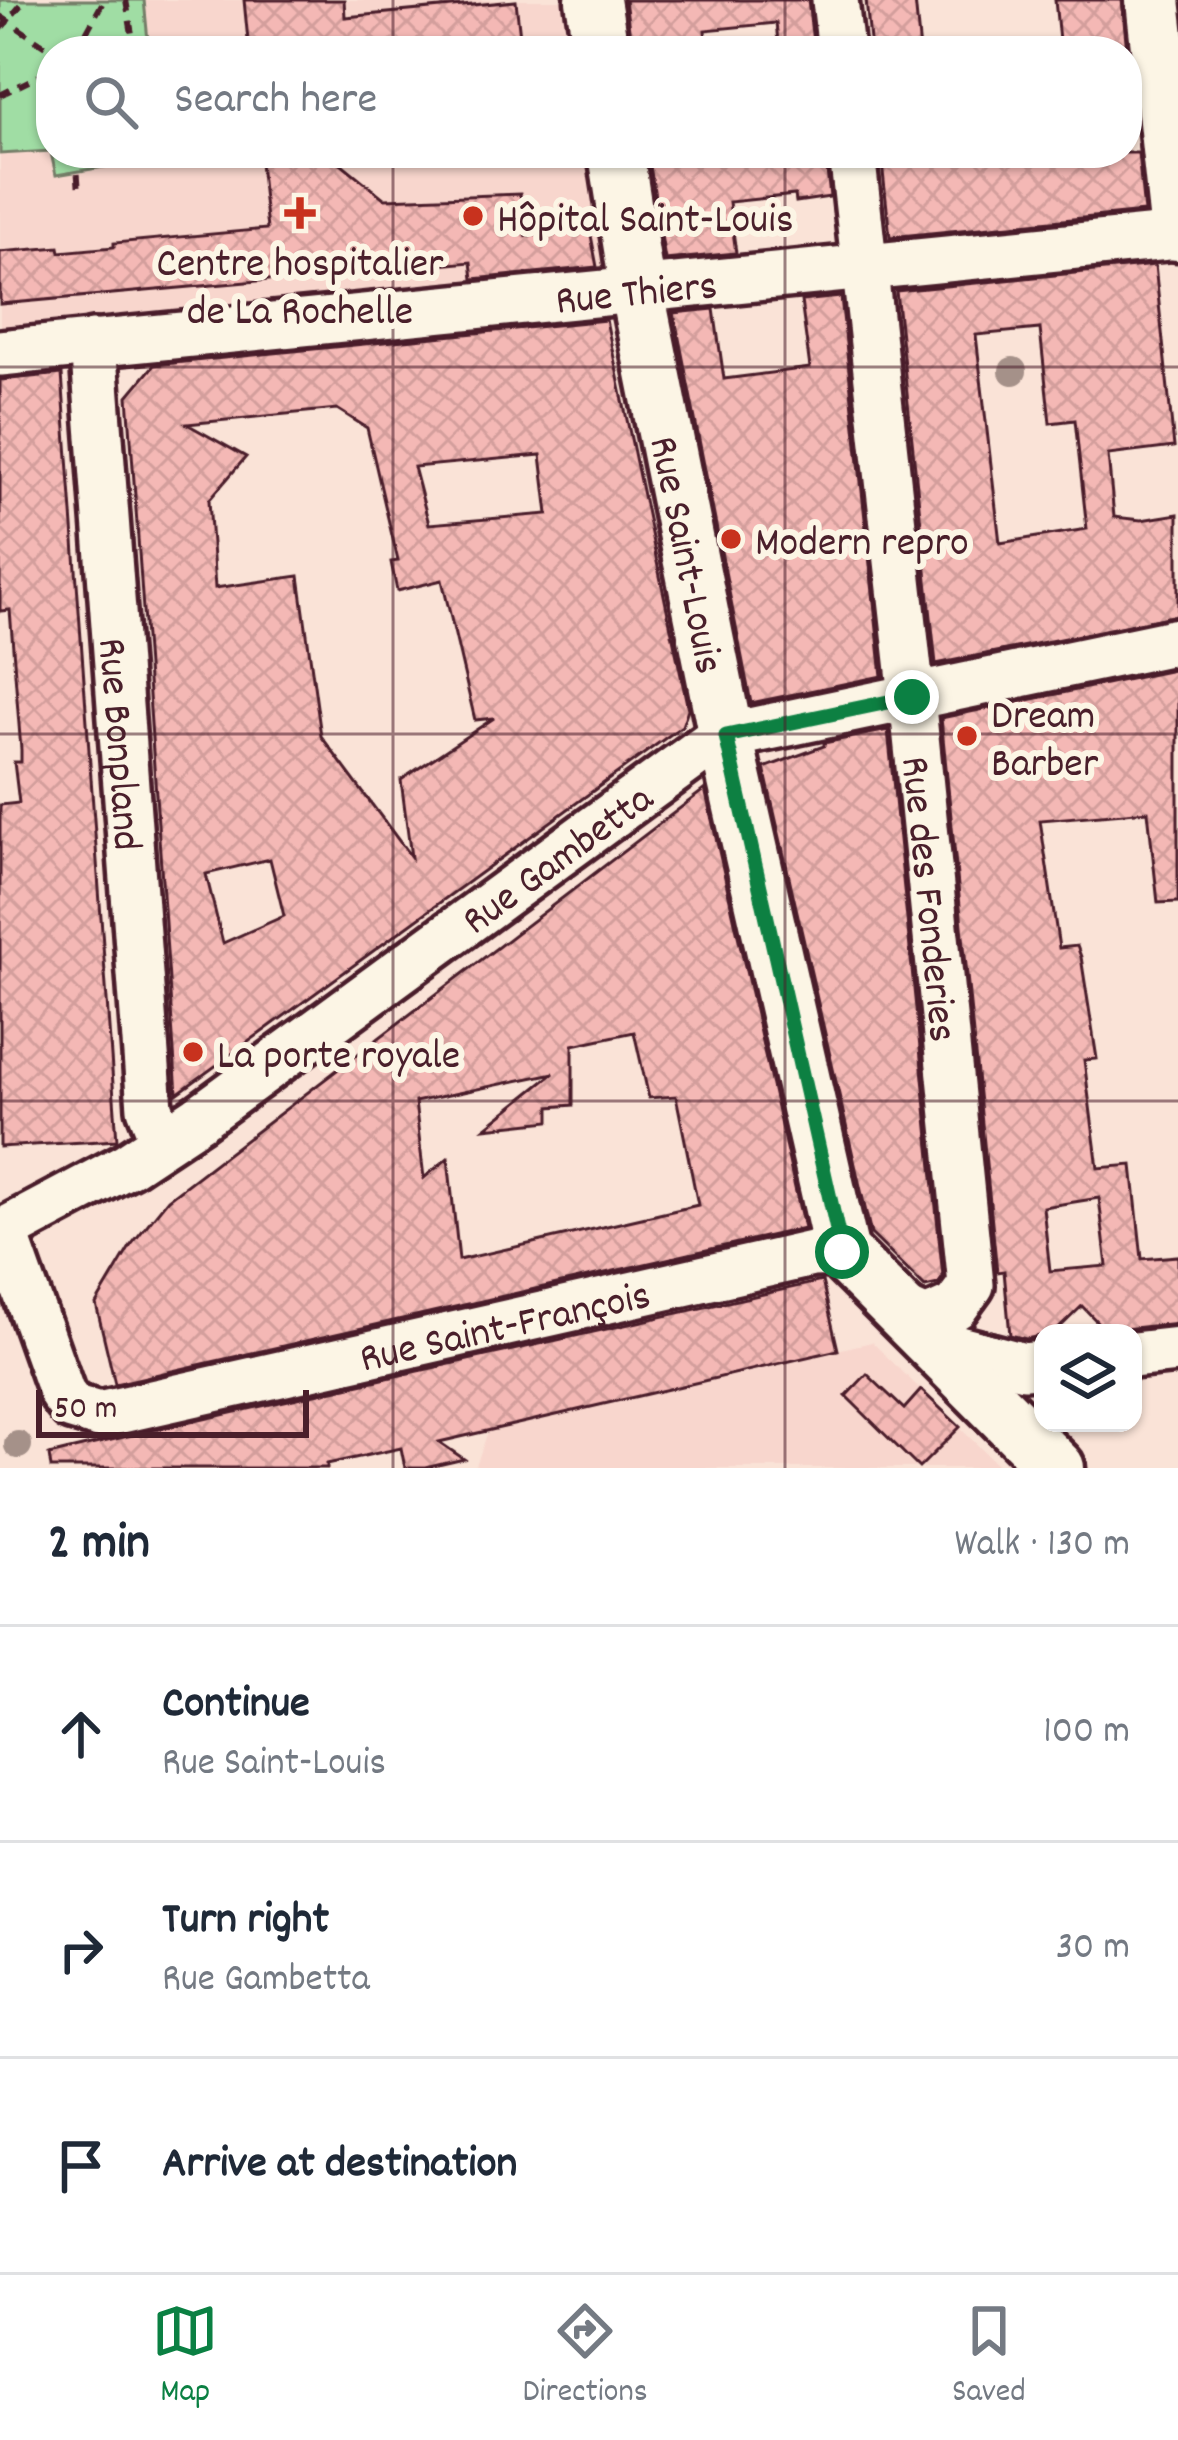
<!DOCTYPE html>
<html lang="en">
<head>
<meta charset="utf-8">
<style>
  :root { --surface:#fff; --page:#f2f2f3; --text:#1f2937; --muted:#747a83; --line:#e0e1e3; --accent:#0b8043 }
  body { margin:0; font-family:Dekko,sans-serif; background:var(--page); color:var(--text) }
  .controls { position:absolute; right:36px; bottom:36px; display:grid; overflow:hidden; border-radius:24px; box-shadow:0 3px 9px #0004 }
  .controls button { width:108px; height:108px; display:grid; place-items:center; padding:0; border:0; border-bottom:3px solid var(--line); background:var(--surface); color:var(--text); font:60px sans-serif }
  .scale { position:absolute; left:36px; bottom:30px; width:273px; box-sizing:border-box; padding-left:12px; border:6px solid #4a1f2b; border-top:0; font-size:33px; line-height:42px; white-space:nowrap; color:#4a1f2b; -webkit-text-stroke:9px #fcf5e5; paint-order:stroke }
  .stop { position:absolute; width:36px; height:36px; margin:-27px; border:9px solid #0b8043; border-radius:50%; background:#fff }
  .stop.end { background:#0b8043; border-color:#fff; box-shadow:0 3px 12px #0008 }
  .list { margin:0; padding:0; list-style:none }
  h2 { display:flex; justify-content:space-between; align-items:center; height:156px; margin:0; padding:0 48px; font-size:51px }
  h2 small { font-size:39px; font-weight:400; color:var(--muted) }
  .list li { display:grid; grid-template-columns:78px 1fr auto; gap:36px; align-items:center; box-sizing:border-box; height:216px; padding:0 48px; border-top:3px solid var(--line) }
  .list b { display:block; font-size:45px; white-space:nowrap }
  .list p { margin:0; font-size:39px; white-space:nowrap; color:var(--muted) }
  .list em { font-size:39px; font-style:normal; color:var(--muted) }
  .icon { flex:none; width:66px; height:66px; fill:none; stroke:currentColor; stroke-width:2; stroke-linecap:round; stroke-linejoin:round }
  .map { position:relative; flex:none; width:1178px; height:1468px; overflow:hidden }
  .search { position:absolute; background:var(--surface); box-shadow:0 3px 9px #0004; left:36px; right:36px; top:36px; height:132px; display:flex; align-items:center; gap:30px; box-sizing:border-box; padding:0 42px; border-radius:48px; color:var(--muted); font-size:45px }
  .sheet { height:804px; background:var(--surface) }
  nav { display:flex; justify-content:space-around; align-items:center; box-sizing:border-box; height:168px; border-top:3px solid var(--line); background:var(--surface); font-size:33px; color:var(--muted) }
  nav a { display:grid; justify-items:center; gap:6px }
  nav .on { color:var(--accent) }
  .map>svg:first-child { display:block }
  .built { fill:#f8d6cd }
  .green { fill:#a0dda4; stroke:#757e68; stroke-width:3 }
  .building { fill:url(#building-cross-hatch); stroke:#4a1f2b; stroke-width:3; fill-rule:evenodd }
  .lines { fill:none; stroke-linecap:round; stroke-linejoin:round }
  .minor-casing { stroke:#4a1f2b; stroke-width:54 }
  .tertiary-casing { stroke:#4a1f2b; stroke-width:63 }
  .path { stroke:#4a1f2b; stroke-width:6; stroke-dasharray:12 9; stroke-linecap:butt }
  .minor { stroke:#fcf5e5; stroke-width:45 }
  .tertiary { stroke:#fcf5e5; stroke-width:54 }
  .tree { fill:#a59189 }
  .route { stroke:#0b8043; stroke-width:15 }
  .grid { fill:none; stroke:#4a1f2b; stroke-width:3; stroke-opacity:0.55 }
  .poi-dot { fill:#c8321e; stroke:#fcf5e5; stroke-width:4.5 }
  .labels { text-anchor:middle; stroke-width:12; stroke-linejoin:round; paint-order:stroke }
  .poi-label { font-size:42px; fill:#4a1f2b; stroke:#fcf5e5; text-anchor:start }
  .street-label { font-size:42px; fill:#4a1f2b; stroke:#fcf5e5 }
</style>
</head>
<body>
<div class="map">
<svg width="1178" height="1468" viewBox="0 0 1178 1468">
  <defs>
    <pattern id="building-cross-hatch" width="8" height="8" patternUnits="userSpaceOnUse" patternTransform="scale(3)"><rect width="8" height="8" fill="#f4b8b5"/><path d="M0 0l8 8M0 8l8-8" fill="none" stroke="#d39e9c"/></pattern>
  </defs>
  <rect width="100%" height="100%" fill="#fae3d7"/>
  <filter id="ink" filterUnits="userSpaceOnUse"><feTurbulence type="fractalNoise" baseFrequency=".00833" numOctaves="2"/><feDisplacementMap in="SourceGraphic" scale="24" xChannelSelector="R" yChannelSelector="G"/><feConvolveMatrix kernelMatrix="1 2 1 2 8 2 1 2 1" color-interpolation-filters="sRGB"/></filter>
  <g filter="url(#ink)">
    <g class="built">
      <polygon points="0,0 571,0 578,51 51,51 51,153 591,153 607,272 0,328"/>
      <polygon points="872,1342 1001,1468 475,1468 489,1429"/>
    </g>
    <g class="green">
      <polygon points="0,0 144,0 149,51 51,51 51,151 0,154"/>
      <polygon points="51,153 157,153 139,161 56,175"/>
    </g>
    <g class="building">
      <polygon points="244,0 344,0 345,17 516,1 521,46 468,51 249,51"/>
      <polygon points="625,0 808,0 814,51 779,51 776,23 705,30 707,51 632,51"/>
      <polygon points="866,0 915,0 920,51 871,51"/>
      <polygon points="1055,0 1122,0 1127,51 1060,51"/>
      <polygon points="259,153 336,153 337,160 385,199 520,194 526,236 590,230 597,267 473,279 471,262 0,304 0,252 59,247 60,252 114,247 114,243 267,229"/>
      <polygon points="648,153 825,153 830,197 796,202 795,195 729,202 736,253 665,260"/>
      <polygon points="881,153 940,153 940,161 1007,153 1138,153 1144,212 890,237"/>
      <path d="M 1155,265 L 1174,447 L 1108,455 L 1114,517 L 1141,520 L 1178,514 L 1178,615 L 936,664 L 896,291 ZM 1040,329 L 1050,423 L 1075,420 L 1087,529 L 1000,543 L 976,335 Z"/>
      <polygon points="841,297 882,676 751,703 674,313 714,309 724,379 810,368 801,301"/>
      <path d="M 606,320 L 688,709 L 682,726 L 177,1094 L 128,396 L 154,365 ZM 337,409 L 367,428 L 398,561 L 391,562 L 397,591 L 442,580 L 475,720 L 494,718 L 401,780 L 411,857 L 321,736 L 299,576 L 215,588 L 209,500 L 246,457 L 187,424 ZM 541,455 L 548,514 L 429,524 L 414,467 ZM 270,859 L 284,916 L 223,943 L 206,874 Z"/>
      <polygon points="62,374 117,1140 0,1147 0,805 19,803 14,762 21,762 21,750 10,610 0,611 0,380"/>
      <path d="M 1178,669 L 1178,902 L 1158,903 L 1148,811 L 1040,820 L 1059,948 L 1077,946 L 1081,957 L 1097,1059 L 1084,1060 L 1098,1168 L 1132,1165 L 1142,1259 L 1178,1256 L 1178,1323 L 1106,1331 L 1082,1306 L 1054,1333 L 1026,1339 L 1010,1335 L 1004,1271 L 997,1272 L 941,718 ZM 1099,1198 L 1107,1266 L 1050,1271 L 1043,1207 Z"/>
      <polygon points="888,730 943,1277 938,1284 925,1287 871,1234 764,768 824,746 824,743"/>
      <path d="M 705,789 L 804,1228 L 115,1384 L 96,1304 L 131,1245 L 168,1199 ZM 634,1032 L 649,1098 L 676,1096 L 698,1205 L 459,1260 L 448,1158 L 424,1178 L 415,1102 L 554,1073 L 485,1128 L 550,1121 L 550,1107 L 573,1105 L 573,1045 Z"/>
      <polygon points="822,1281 838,1350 439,1442 464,1459 425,1468 405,1468 401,1448 327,1464 327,1468 51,1468 49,1455 128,1436"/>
      <polygon points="867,1374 904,1409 921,1390 960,1427 919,1468 846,1396"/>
    </g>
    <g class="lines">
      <g class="minor-casing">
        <g id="minor">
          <polyline points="835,0 841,51"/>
          <path id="s1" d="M 852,153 L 912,697 L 971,1285 L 955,1307 L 926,1320 L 895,1306"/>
          <path id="s2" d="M 93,343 L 150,1108 L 163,1141"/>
          <path id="s3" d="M 0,353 L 1178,236"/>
          <path id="s4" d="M 4,1231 L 62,1394 L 72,1407 L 99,1415 L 812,1254 L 842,1253"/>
          <path id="s5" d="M 0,1233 L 128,1165 L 199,1118 L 711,743 L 726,736 L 1178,641"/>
          <polyline points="932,1342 1024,1366 1043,1364"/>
          <polyline points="1133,1355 1178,1350"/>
        </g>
      </g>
      <g class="tertiary-casing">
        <g id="tertiary">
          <polyline points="593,0 601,51"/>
          <polyline points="1153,0 1178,233"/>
          <path id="s6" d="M 616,153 L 641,312 L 732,767 L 842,1253 L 1057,1468"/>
        </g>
      </g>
      <g class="path">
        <polyline points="126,0 135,51"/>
        <polyline points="0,16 53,51"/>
        <polyline points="0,30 25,0"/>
        <polyline points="76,51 104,0"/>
        <polyline points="185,51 199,50"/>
        <polyline points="0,95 51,70"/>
        <polyline points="76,153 79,192"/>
      </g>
      <use href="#minor" class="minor"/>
      <use href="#tertiary" class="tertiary"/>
    </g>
    <g class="tree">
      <circle cx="1013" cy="371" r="14"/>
      <circle cx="18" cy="1445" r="14"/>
    </g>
  </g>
  <g class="lines" filter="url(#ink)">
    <polyline class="route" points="842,1252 726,736 912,697"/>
  </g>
  <path class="grid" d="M 393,0 L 393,51M 785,0 L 785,51M 393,153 L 393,1468M 785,153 L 785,1468M 0,367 L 1178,367M 0,734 L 1178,734M 0,1101 L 1178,1101"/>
  <g class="poi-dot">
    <path d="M294 195h12v12h12v12h-12v12h-12v-12h-12v-12h12z"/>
    <circle cx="473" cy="216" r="12"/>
    <circle cx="731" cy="539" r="12"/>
    <circle cx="967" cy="736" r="12"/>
    <circle cx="193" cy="1052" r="12"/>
  </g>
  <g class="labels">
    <g class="poi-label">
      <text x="497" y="231">Hôpital Saint-Louis</text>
      <text x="300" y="275" text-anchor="middle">Centre hospitalier<tspan x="300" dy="48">de La Rochelle</tspan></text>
      <text x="755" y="554">Modern repro</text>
      <text x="991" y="727">Dream<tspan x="991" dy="48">Barber</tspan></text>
      <text x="217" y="1067">La porte royale</text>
    </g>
    <g class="street-label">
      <text dy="15" stroke="none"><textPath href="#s3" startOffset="639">Rue Thiers</textPath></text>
      <text dy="15" stroke="none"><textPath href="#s6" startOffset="408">Rue Saint-Louis</textPath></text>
      <text dy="15" stroke="none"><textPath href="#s2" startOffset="402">Rue Bonpland</textPath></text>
      <text dy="15" stroke="none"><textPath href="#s5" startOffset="672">Rue Gambetta</textPath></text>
      <text dy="15" stroke="none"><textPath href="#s1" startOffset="750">Rue des Fonderies</textPath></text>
      <text dy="15" stroke="none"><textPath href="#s4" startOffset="633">Rue Saint-François</textPath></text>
    </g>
  </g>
</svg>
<div class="controls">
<button><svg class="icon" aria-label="layers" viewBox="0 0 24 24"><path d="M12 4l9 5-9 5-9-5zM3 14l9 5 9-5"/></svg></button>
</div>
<div class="scale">50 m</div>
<div class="stop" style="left:842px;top:1252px"></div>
<div class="stop end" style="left:912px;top:697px"></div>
<div class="search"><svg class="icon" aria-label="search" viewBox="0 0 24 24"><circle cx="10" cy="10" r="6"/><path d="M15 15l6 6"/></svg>Search here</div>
</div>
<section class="sheet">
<h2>2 min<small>Walk · 130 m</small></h2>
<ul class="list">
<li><svg class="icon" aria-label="ahead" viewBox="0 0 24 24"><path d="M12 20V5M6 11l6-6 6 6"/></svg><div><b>Continue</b><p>Rue Saint-Louis</p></div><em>100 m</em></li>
<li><svg class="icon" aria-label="right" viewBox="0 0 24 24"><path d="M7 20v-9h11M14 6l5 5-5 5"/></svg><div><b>Turn right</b><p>Rue Gambetta</p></div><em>30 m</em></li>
<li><svg class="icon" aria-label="arrive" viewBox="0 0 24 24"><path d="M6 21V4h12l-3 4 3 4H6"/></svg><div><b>Arrive at destination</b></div></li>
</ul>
</section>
<nav>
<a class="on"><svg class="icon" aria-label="map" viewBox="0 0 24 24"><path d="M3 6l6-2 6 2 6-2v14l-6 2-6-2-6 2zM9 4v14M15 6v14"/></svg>Map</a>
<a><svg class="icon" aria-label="directions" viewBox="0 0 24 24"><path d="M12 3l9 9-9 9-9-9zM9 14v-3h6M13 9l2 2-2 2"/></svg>Directions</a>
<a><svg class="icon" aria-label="saved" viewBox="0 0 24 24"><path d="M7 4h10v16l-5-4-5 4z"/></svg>Saved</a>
</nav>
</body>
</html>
